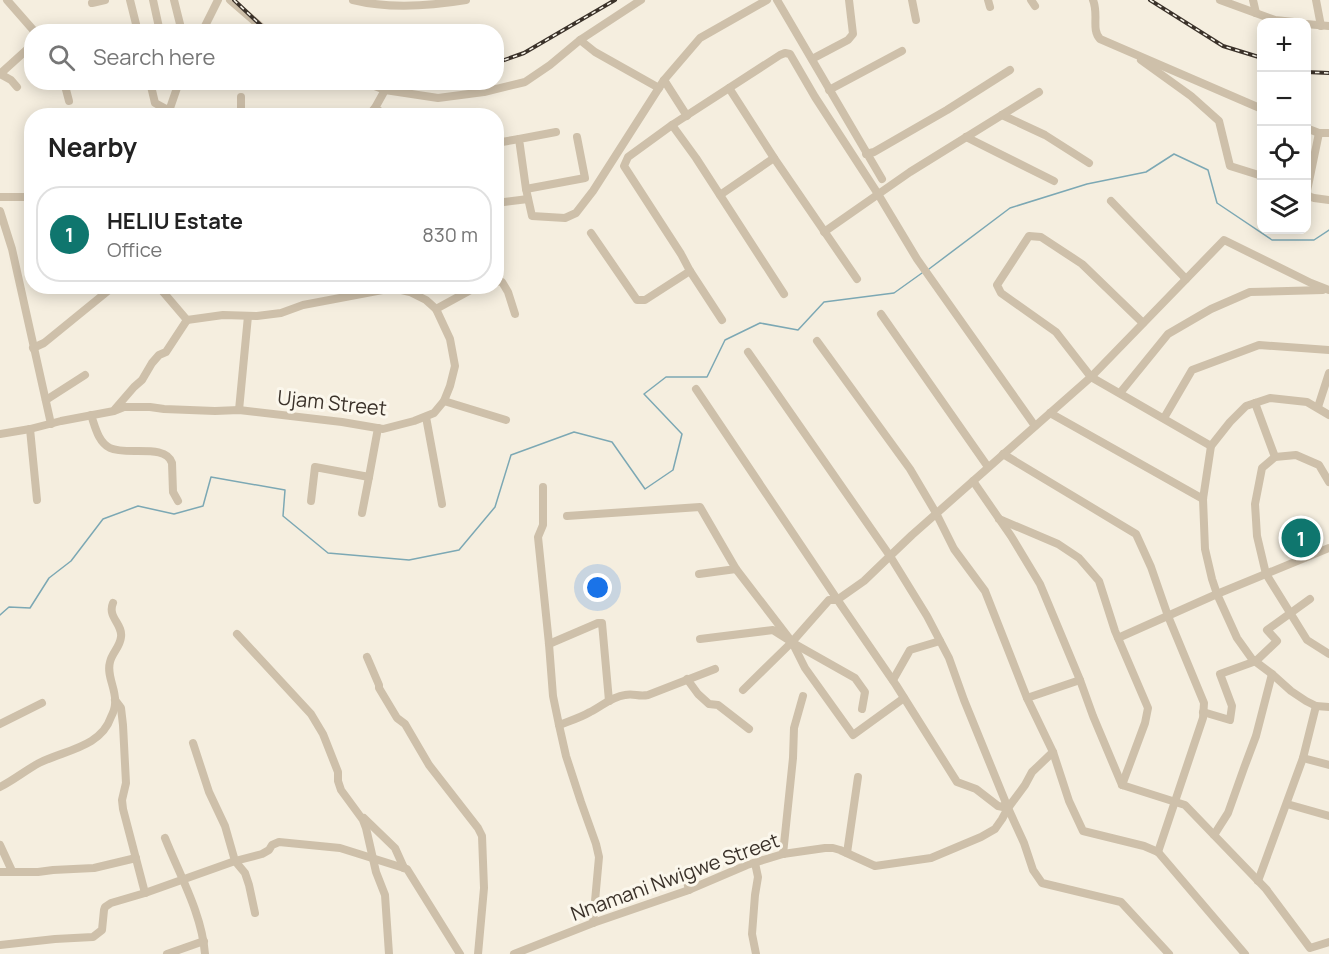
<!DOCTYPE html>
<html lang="en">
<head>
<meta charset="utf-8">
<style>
  :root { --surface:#fff; --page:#f2f2f2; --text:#222; --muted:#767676; --line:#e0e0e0; --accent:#0f766e }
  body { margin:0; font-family:Manrope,sans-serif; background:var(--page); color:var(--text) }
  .controls { position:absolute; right:18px; top:18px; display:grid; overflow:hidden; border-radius:12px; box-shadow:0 3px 15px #0003 }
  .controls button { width:54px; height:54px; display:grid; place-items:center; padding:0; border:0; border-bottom:2px solid var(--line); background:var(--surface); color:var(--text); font:30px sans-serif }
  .you { position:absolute; left:598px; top:588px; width:21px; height:21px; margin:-15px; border:4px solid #fff; border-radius:50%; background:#1a73e8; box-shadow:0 0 0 9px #1a73e833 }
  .badge { display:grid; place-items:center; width:39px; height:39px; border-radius:50%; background:var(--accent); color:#fff; font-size:20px; font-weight:700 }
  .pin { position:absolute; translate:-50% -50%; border:3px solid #fff; box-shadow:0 2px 6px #0006 }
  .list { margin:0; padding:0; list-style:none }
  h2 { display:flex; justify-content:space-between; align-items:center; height:78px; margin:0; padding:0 24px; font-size:26px }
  h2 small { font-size:20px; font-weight:400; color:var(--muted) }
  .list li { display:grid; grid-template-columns:39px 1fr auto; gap:18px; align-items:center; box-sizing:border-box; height:96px; margin:0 12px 12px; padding:0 12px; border:2px solid var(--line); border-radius:24px }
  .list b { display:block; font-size:22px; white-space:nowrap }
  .list p { margin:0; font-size:20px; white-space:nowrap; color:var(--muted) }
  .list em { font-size:20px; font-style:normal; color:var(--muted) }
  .icon { flex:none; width:33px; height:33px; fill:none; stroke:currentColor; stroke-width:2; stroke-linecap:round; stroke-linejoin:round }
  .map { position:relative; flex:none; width:1329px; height:954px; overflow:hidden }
  .search { position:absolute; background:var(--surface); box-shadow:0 3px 15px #0003; left:24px; top:24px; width:480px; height:66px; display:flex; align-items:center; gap:15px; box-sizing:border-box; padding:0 21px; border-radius:24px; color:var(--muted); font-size:22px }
  .panel { position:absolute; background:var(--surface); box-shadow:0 3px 15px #0003; left:24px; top:108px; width:480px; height:186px; border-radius:24px }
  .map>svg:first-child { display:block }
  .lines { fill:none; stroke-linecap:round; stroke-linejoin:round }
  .stream { stroke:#7ca8b4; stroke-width:1.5 }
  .minor { stroke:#cec0aa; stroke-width:8 }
  .rail-casing { stroke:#3b322a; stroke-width:4 }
  .rail { stroke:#fbf7ec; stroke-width:1.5; stroke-dasharray:4.5; stroke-linecap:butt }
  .labels { text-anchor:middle; stroke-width:6; stroke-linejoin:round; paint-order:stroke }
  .street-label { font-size:20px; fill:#3b322a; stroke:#fbf7ec }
</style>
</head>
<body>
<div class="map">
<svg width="1329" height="954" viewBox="0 0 1329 954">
  <rect width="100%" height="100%" fill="#f5eedf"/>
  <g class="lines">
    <g class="stream">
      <polyline points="929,269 1010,208 1087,184 1146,172 1174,154 1208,170 1217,203 1272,240 1314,240 1329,230"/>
      <polyline points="0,615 9,607 30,608 49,578 71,561 103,519 138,506 174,514 203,506 211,477 285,490 283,516 328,553 409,560 459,550 495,507 511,455 574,432 612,442 645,489 673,470 682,434 644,394 666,377 707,377 725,340 760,323 798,330 824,302 894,293 922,273"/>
    </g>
    <g class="minor">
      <polyline points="7,0 35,32"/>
      <polyline points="130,0 138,32"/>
      <polyline points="153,0 160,32"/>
      <polyline points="174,0 182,32"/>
      <polyline points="230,0 267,32"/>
      <path d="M 353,0 C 389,9 430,6 466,0"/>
      <polyline points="777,0 882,179"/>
      <polyline points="912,0 916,20"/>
      <polyline points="988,0 990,7"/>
      <polyline points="1031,0 1035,6"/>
      <path d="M 1093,0 C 1099,15 1091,29 1100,39 L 1262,109"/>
      <polyline points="1220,0 1275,20 1294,22"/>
      <polyline points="1253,0 1256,13"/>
      <polyline points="1316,0 1321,26"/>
      <polyline points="92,3 105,0"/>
      <polyline points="1306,24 1329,26"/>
      <polyline points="202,32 218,0"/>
      <polyline points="580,40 595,52 659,88"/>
      <polyline points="812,59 848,40 853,34 849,0"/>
      <polyline points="1141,60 1191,96 1219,121 1230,166 1262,176"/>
      <polyline points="0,74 32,45"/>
      <polyline points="0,74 11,80 17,87"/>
      <polyline points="664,80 687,116"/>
      <polyline points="64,82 69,101"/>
      <polyline points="150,82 155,103 179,116"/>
      <polyline points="364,82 385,90 438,98 484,92 525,82 550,65 580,40 641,0"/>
      <polyline points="729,88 774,158 857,279"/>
      <polyline points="829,90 902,51"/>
      <polyline points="241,97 241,116"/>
      <polyline points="375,108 387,116"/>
      <polyline points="168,114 179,82"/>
      <polyline points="1002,115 1045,135 1089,163"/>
      <polyline points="368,116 375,108 385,90"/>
      <polyline points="672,125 696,158 784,294"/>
      <polyline points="1306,128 1319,133 1329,133"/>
      <polyline points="556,132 519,139 526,189 532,216 565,218 576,213 593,191 664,80 700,38 767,0"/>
      <polyline points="1319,133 1307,191 1308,196 1314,198 1329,200"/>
      <polyline points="966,137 1054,181"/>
      <polyline points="496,143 519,139"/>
      <polyline points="866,154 874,152 947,110 1010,70"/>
      <polyline points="526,189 585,178 577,137"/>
      <polyline points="720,195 774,158"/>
      <polyline points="0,197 32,197"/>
      <polyline points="1111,201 1186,279"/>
      <polyline points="496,203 528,199"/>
      <polyline points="0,211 12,249 51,424"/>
      <polyline points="824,232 910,172 1039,92"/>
      <polyline points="591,233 637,300 645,300 690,271"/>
      <polyline points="496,281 502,282 508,292 515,314"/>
      <polyline points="436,309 478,286"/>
      <polyline points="881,314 988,467"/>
      <polyline points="722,320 690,271 681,254 624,166 628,157 672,125 780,55 785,53 790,54 815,97 878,194 917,259 1035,426"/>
      <polyline points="1143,323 1082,264 1041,237 1029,236 997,285 1001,293 1056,332 1091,377 1211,446"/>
      <polyline points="817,341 910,469 936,513 954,549 985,591 1027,698"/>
      <polyline points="33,348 44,343 114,286"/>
      <polyline points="696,389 841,605 896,685 957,782 976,789 998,806 1008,808 964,700 949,658 927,616 890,556 912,535 1091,377 1224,240 1311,283 1329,290"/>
      <polyline points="1120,393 1168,334 1211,309 1250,292 1323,290"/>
      <polyline points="46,400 85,375"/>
      <polyline points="444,401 506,420"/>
      <polyline points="1255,403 1275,457"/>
      <polyline points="1318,407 1329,373"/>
      <polyline points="115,409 134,387 142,380 152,363 159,355 166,352 187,320 158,286"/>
      <polyline points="239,410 248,316"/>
      <polyline points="1050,413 1203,499"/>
      <path d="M 91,415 C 95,426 98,442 110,448 C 126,456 166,443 172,463 L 173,492 L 178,501"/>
      <polyline points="426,417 442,504"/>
      <polyline points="1164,418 1192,370 1259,345 1329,350"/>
      <polyline points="30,429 37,500"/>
      <polyline points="0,434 30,429 61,421 114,411 124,407 150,407 164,409 215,411 239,410 342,422 383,429 414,421 434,413 444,401 450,386 455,366 450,339 436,309 426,300 410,292 393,288 303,305 281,313 257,316 223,315 187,320"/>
      <polyline points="1003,454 1136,534 1151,567 1168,616 1204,703 1203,718 1158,852"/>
      <polyline points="973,481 1011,536 1040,584 1080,680 1027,698 1053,752 1069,801 1083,831 1144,846 1158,852 1245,954"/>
      <polyline points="1329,482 1319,465 1296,455 1275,457 1262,468 1255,504 1257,536 1266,574 1307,640 1329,654"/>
      <polyline points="543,487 543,525 538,537 549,644 553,696 559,725 566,756 581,802 596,844 599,857 593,923"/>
      <polyline points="311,501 315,467 369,477 378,428"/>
      <polyline points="362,513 369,477"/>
      <polyline points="567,516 700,507 736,569 699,574"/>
      <polyline points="999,519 1058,544 1079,558 1099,581 1115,631 1148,708 1145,723 1122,785"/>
      <polyline points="1329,548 1217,594 1237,638 1252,659 1272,674 1291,691 1306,701 1316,706 1329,707"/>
      <polyline points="736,569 792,642 805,668 853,735 904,698"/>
      <polyline points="237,634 311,714 323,734 338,772 338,781 341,790 363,820 366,828 376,872 385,895 389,954"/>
      <polyline points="1118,638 1217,594 1212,579 1205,549 1203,499 1211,446 1230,422 1246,406 1270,398 1307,402 1329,415"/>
      <polyline points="700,639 773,630 792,642 829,600 837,600 864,581 890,556 748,352"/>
      <polyline points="793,643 855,678 865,692 862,709"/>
      <polyline points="549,644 598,623 602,623 609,701"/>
      <polyline points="367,657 379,685 379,688 397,718 405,724 429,765 478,828 482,836 484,888 478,954"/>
      <polyline points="687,679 698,694 709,704 718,705 749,729"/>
      <polyline points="893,680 910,650 940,641"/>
      <polyline points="1080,680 1093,716 1122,785 1185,805 1266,889 1310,948 1329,942"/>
      <polyline points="743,690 792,642"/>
      <polyline points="115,700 121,708 123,725 126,783 122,800 123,809 145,893"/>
      <polyline points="1203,712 1230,720 1232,706 1220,674 1256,661 1277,641 1267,630 1310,599"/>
      <polyline points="0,724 42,703"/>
      <path d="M 559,725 C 569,721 580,718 590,712 C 602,706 611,697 625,695 C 634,693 638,697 648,695 L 715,669"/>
      <polyline points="193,743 209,792 225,826 235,861 245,873 249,885 255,913"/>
      <polyline points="1303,758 1329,765"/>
      <path d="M 0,787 C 14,780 26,770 39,763 C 65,750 101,747 111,717 C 113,713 115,708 115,704 C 117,690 106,676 110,662 C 112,653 120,647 121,637 C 123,624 107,617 113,603"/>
      <polyline points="1287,804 1329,816"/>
      <polyline points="1008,808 1024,843 1033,870 1042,883 1121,902 1169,954"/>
      <polyline points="364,818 395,848 404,868"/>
      <polyline points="1214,835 1228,813 1244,768 1256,736 1272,674"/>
      <path d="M 165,838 C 180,876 202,914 205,954"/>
      <polyline points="0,845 12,871"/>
      <polyline points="847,853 858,777"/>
      <polyline points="783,854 793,758 794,728 803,696"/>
      <polyline points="755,863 758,877 755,895 752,934 756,954"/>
      <polyline points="0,872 38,872 53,870 94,868 136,858"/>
      <polyline points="685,873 689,890"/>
      <polyline points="1258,881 1303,758 1316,706"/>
      <polyline points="0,945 55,939 93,937 102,930 104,910 105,907 111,903 145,893 235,861 262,854 269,850 272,845 279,842 340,848 407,869 460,954"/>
      <polyline points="167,954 204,941"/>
      <polyline points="514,954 593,923 686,891 747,865 783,854 825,848 833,848 840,850 875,866 931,858 981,837 995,829 1002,819 1008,808 1025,785 1032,772 1053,752"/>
    </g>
    <g class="rail-casing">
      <g id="rail">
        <polyline points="234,0 268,32"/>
        <polyline points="1150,0 1223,46 1262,58"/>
        <polyline points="496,63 524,53 615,0"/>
        <polyline points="1306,72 1329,73"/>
      </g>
    </g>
    <use href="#rail" class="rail"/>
  </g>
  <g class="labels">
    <g class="street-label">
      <text transform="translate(332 403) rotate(6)" y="7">Ujam Street</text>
      <text transform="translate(675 877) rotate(-20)" y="7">Nnamani Nwigwe Street</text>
    </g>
  </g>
</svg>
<div class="controls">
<button>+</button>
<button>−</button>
<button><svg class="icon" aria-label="locate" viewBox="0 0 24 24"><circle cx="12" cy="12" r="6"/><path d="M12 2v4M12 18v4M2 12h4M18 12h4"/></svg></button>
<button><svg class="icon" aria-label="layers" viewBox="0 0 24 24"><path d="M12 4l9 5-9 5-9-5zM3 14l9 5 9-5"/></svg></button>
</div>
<div class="you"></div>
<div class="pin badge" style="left:1301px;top:538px">1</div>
<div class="search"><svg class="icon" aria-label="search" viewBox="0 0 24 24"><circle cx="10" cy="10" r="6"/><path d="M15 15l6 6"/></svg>Search here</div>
<section class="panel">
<h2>Nearby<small></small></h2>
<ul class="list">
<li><span class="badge">1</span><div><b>HELIU Estate</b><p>Office</p></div><em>830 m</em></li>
</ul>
</section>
</div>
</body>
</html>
